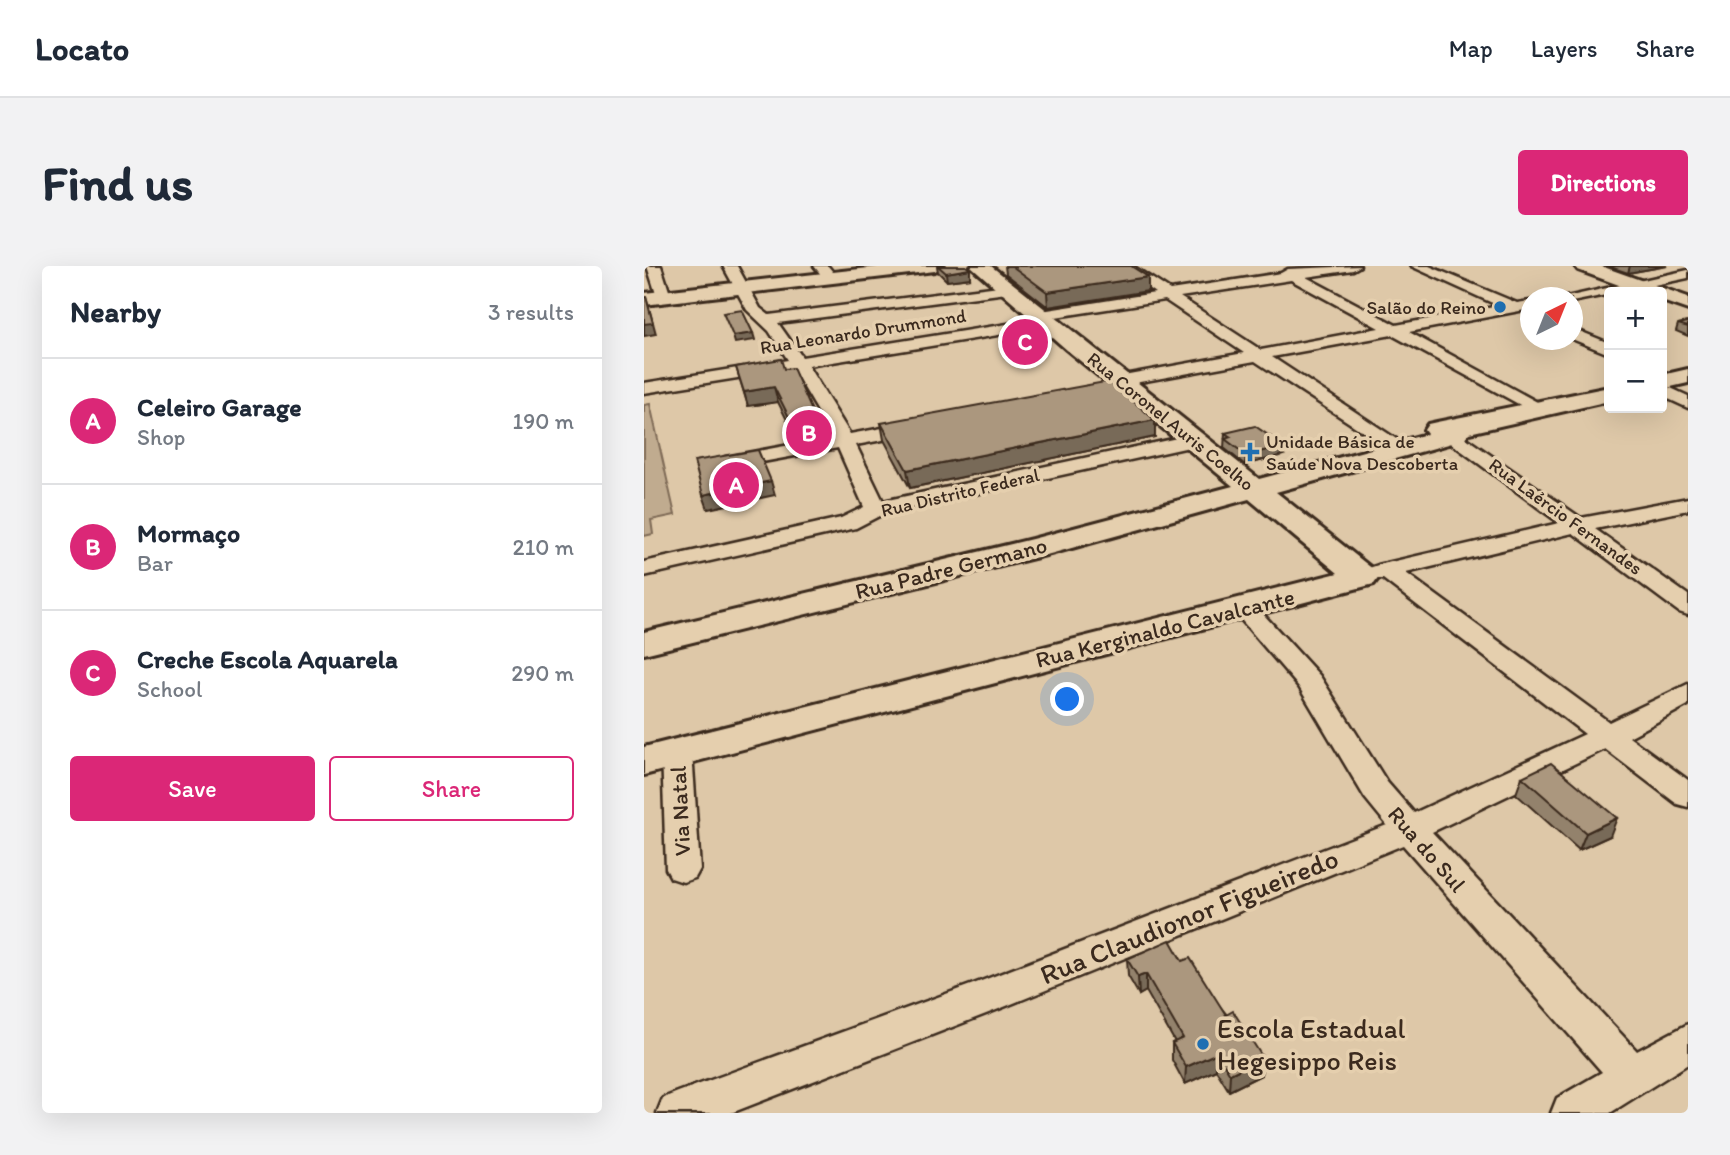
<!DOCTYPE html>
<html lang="en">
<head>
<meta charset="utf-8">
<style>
  :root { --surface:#fff; --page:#f2f2f3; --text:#1f2937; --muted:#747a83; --line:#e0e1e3; --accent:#db2777 }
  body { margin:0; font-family:Itim,sans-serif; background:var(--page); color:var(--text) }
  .controls { position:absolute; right:21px; top:21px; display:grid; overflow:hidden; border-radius:7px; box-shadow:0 7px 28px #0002 }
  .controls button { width:63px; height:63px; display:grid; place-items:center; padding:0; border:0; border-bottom:2px solid var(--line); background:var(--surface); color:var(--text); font:35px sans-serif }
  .compass { position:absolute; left:876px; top:21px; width:63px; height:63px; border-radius:50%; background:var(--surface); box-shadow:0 7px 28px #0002; rotate:43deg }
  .you { position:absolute; left:424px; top:434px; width:24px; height:24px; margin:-18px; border:5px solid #fff; border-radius:50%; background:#1a73e8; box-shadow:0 0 0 10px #1a73e833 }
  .badge { display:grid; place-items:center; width:46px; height:46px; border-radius:50%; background:var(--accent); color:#fff; font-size:23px; font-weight:700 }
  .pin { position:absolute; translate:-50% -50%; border:4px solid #fff; box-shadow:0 2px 7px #0006 }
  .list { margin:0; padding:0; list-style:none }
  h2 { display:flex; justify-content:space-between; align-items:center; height:91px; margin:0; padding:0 28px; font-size:30px }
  h2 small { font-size:23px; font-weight:400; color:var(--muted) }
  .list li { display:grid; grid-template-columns:46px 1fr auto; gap:21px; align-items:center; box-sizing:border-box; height:126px; padding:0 28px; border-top:2px solid var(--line) }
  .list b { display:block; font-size:26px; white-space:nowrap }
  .list p { margin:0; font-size:23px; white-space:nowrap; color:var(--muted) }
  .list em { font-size:23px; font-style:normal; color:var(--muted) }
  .actions { display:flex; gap:14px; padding:21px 28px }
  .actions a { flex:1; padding:16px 0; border:2px solid var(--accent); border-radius:7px; text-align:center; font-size:24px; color:var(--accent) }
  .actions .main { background:var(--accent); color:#fff }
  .map { position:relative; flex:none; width:1044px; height:847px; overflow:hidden; border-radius:7px }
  header { display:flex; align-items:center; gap:42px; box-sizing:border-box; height:98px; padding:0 35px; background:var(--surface); border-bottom:2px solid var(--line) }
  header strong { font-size:33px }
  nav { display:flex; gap:38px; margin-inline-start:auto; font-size:24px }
  .intro { display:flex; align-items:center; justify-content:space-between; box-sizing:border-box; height:168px; padding:0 42px }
  h1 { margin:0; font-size:49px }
  .button { padding:18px 32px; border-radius:7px; background:var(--accent); color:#fff; font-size:24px; font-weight:700 }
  main { display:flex; gap:42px; padding:0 42px }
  aside { flex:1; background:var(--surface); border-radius:7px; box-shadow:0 7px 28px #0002 }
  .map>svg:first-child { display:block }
  .green { fill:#c0ab8f; stroke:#7e6a56; stroke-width:2 }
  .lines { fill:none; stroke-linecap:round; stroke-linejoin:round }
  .street-casing { stroke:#3b2a1e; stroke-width:5 }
  .secondary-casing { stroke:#3b2a1e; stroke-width:6 }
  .street { fill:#e5cfae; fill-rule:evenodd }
  .secondary { fill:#e5cfae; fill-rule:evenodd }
  .wall { fill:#93826c; stroke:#3b2a1e; stroke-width:2 }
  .shaded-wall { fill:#786a58; stroke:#3b2a1e; stroke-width:2 }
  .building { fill:#ab977e; stroke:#3b2a1e; stroke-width:2 }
  .poi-dot { fill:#1f6fb2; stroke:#e5cfae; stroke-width:2.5 }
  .labels { text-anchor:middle; stroke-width:7; stroke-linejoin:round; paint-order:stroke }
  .far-poi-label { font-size:19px; fill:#3b2a1e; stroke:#e5cfae; text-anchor:end }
  .far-street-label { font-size:19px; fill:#3b2a1e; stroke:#e5cfae }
  .street-label { font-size:23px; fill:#3b2a1e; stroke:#e5cfae }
  .near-street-label { font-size:28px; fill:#3b2a1e; stroke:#e5cfae }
  .near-poi-label { font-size:28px; fill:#3b2a1e; stroke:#e5cfae; text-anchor:start }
</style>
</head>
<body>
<header>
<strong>Locato</strong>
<nav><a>Map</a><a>Layers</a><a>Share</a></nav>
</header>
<div class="intro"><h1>Find us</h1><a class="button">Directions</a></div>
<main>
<aside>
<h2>Nearby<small>3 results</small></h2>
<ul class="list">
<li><span class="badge">A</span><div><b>Celeiro Garage</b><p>Shop</p></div><em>190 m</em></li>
<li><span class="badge">B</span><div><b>Mormaço</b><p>Bar</p></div><em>210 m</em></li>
<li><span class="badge">C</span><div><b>Creche Escola Aquarela</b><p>School</p></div><em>290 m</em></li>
</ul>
<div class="actions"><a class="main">Save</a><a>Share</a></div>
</aside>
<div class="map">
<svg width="1044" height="847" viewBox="0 0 1044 847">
  <rect width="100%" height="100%" fill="#dec8a8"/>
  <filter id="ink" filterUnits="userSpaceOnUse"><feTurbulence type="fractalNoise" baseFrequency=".0143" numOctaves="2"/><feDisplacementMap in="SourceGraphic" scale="14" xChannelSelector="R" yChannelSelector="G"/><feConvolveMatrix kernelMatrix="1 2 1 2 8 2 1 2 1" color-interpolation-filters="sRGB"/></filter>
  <g filter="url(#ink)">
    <polygon class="green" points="6,138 31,249 7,254 9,268 0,270 0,139"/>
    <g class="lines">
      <g class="street-casing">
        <g id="street">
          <polygon points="3,0 17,0 27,31 25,34 13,31"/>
          <path d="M 79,0 L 93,0 L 116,42 L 125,49 L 363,19 L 370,23 L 363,27 L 134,57 L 158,91 L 394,53 L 389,49 L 391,46 L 511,27 L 473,0 L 489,0 L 526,24 L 637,7 L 644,3 L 716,0 L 709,4 L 662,11 L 752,59 L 855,40 L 767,0 L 785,0 L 873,37 L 886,35 L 886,43 L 765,66 L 906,143 L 897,148 L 891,147 L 748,69 L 628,91 L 763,180 L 766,184 L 756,190 L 611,95 L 474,120 L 468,119 L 465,115 L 474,110 L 600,87 L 521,34 L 405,52 L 411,56 L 403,61 L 164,100 L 206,168 L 276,155 L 285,161 L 276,167 L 212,179 L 239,235 L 552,168 L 559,170 L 562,174 L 559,178 L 239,248 L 212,262 L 0,310 L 0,296 L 197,252 L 220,241 L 194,182 L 81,203 L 71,197 L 81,191 L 189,171 L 149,103 L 0,127 L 0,117 L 144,94 L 125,65 L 103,44 ZM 647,14 L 735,62 L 617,84 L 536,31 Z"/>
          <polygon points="170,0 184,0 194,12 182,15"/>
          <polygon points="1044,4 1044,12 928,36 928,32 918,32"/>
          <polygon points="928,62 965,77 965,88 928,73"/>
          <polygon points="1018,118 1044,130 1044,142 1018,130"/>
          <polygon points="799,156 937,252 1044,232 1044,244 951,263 1044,329 1044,349 1035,346 929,267 762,307 965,456 1044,418 1044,439 985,471 1044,514 1044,541 1033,538 961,483 788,566 993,785 1044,758 1044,798 966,847 907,847 913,832 958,806 759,579 360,741 87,847 13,847 19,832 34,826 332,717 743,559 721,532 655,421 587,342 591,337 609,337 676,410 743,516 770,547 941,468 739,313 722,313 718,308 722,303 734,299 915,257 792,166 790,162"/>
          <polygon points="33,476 44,479 48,486 56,603 51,612 39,616 27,612 22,603 18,486 22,479"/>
        </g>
      </g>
      <g class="secondary-casing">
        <g id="secondary">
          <polygon points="243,0 300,0 291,5 0,39 0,27"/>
          <polygon points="327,0 347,0 615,213 783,168 780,164 784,158 793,156 965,121 965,135 825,167 819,174 632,226 730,304 735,311 730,318 0,509 0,481 694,307 605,233 406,288 0,388 0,366 388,273 589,220 423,84"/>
          <polygon points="931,0 957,0 1044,31 1044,44 1018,35 1018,26 994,26 934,4"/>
          <polygon points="1044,103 1044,117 1018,123 1018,109"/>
        </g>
      </g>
      <use href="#street" class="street"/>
      <use href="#secondary" class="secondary"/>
    </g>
    <g class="wall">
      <polygon points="293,0 322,0 326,12 303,15 294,6"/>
      <polygon points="361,0 487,0 504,11 504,25 404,41 362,8"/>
      <polygon points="963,0 1023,0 984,7"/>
      <polygon points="1044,56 1044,70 1032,65 1034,58"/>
      <polygon points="92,101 140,103 172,154 175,170 153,174 134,136 104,140"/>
      <polygon points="511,154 511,171 266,222 240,174 237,157"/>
      <polygon points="581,167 639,189 601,199 580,182"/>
      <polygon points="878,511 966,570 935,584 872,528"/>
      <polygon points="483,693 538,695 619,792 617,809 585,825 572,804 541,818 528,794 528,777 531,776 502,725 495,729 484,710"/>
    </g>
    <g class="shaded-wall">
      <polygon points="986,0 1023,0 984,7"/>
      <polygon points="326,3 326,12 303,15 302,7"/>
      <polygon points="504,11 504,25 404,41 403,26"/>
      <polygon points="2,31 12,68 0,70 0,58"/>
      <polygon points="109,67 111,74 91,77 89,70"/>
      <polygon points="130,121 134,136 104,140 100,126"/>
      <polygon points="172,154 175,170 153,174 149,159"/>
      <polygon points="511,154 511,171 266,222 263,204"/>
      <polygon points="640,180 639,189 601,199 602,189"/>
      <polygon points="127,215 131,229 64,243 59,229"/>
      <polygon points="973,552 966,570 935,584 942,567"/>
      <polygon points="502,708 502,725 495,729 494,711"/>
      <polygon points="573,787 572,804 541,818 542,801"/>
      <polygon points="619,792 617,809 585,825 586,808"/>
    </g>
    <g class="building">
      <polygon points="294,0 322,0 326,3 302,7"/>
      <polygon points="368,0 487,0 504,11 403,26"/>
      <polygon points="0,31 2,31 9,57 0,58"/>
      <polygon points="98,44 109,67 89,70 79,47"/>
      <polygon points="1044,56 1044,61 1034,58"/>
      <polygon points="137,93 140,103 149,102 172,154 149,159 130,121 100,126 92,101"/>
      <polygon points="466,115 511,154 263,204 237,157"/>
      <polygon points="611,160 640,180 602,189 581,173 587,171 581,167"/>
      <polygon points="114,184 127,215 59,229 50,195"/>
      <polygon points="907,497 973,552 942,567 878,511"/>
      <polygon points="526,674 538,695 546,692 582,749 589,745 619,792 586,808 573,787 542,801 528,777 539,772 502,708 494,711 483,693"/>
    </g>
  </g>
  <g class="poi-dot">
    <circle cx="856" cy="41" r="7"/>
    <path d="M602.5 175.5h7v7h7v7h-7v7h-7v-7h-7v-7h7z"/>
    <circle cx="559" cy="778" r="7"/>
  </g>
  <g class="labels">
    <g class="far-poi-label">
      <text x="842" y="48">Salão do Reino</text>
      <text x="622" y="182" text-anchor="start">Unidade Básica de<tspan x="622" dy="22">Saúde Nova Descoberta</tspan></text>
    </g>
    <g class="far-street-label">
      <text transform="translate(219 65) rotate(-9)" y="7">Rua Leonardo Drummond</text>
      <text transform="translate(527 155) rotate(39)" y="7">Rua Coronel Auris Coelho</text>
      <text transform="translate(316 226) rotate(-13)" y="7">Rua Distrito Federal</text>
      <text transform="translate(922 250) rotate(36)" y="7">Rua Laércio Fernandes</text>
    </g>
    <g class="street-label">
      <text transform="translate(307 302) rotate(-14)" y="8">Rua Padre Germano</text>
      <text transform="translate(521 362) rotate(-14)" y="8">Rua Kerginaldo Cavalcante</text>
      <text transform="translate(36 545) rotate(-93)" y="8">Via Natal</text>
      <text transform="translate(783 583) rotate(49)" y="8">Rua do Sul</text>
    </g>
    <g class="near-street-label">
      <text transform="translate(545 650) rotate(-22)" y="10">Rua Claudionor Figueiredo</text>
    </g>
    <g class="near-poi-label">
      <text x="573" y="772">Escola Estadual<tspan x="573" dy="32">Hegesippo Reis</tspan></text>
    </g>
  </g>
</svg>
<div class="controls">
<button>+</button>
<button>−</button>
</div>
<svg class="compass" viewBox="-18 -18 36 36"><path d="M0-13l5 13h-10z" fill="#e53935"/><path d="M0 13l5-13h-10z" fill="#747a83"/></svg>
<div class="you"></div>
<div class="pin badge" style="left:92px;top:219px">A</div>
<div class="pin badge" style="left:165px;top:167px">B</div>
<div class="pin badge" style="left:381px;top:76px">C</div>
</div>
</main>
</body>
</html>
